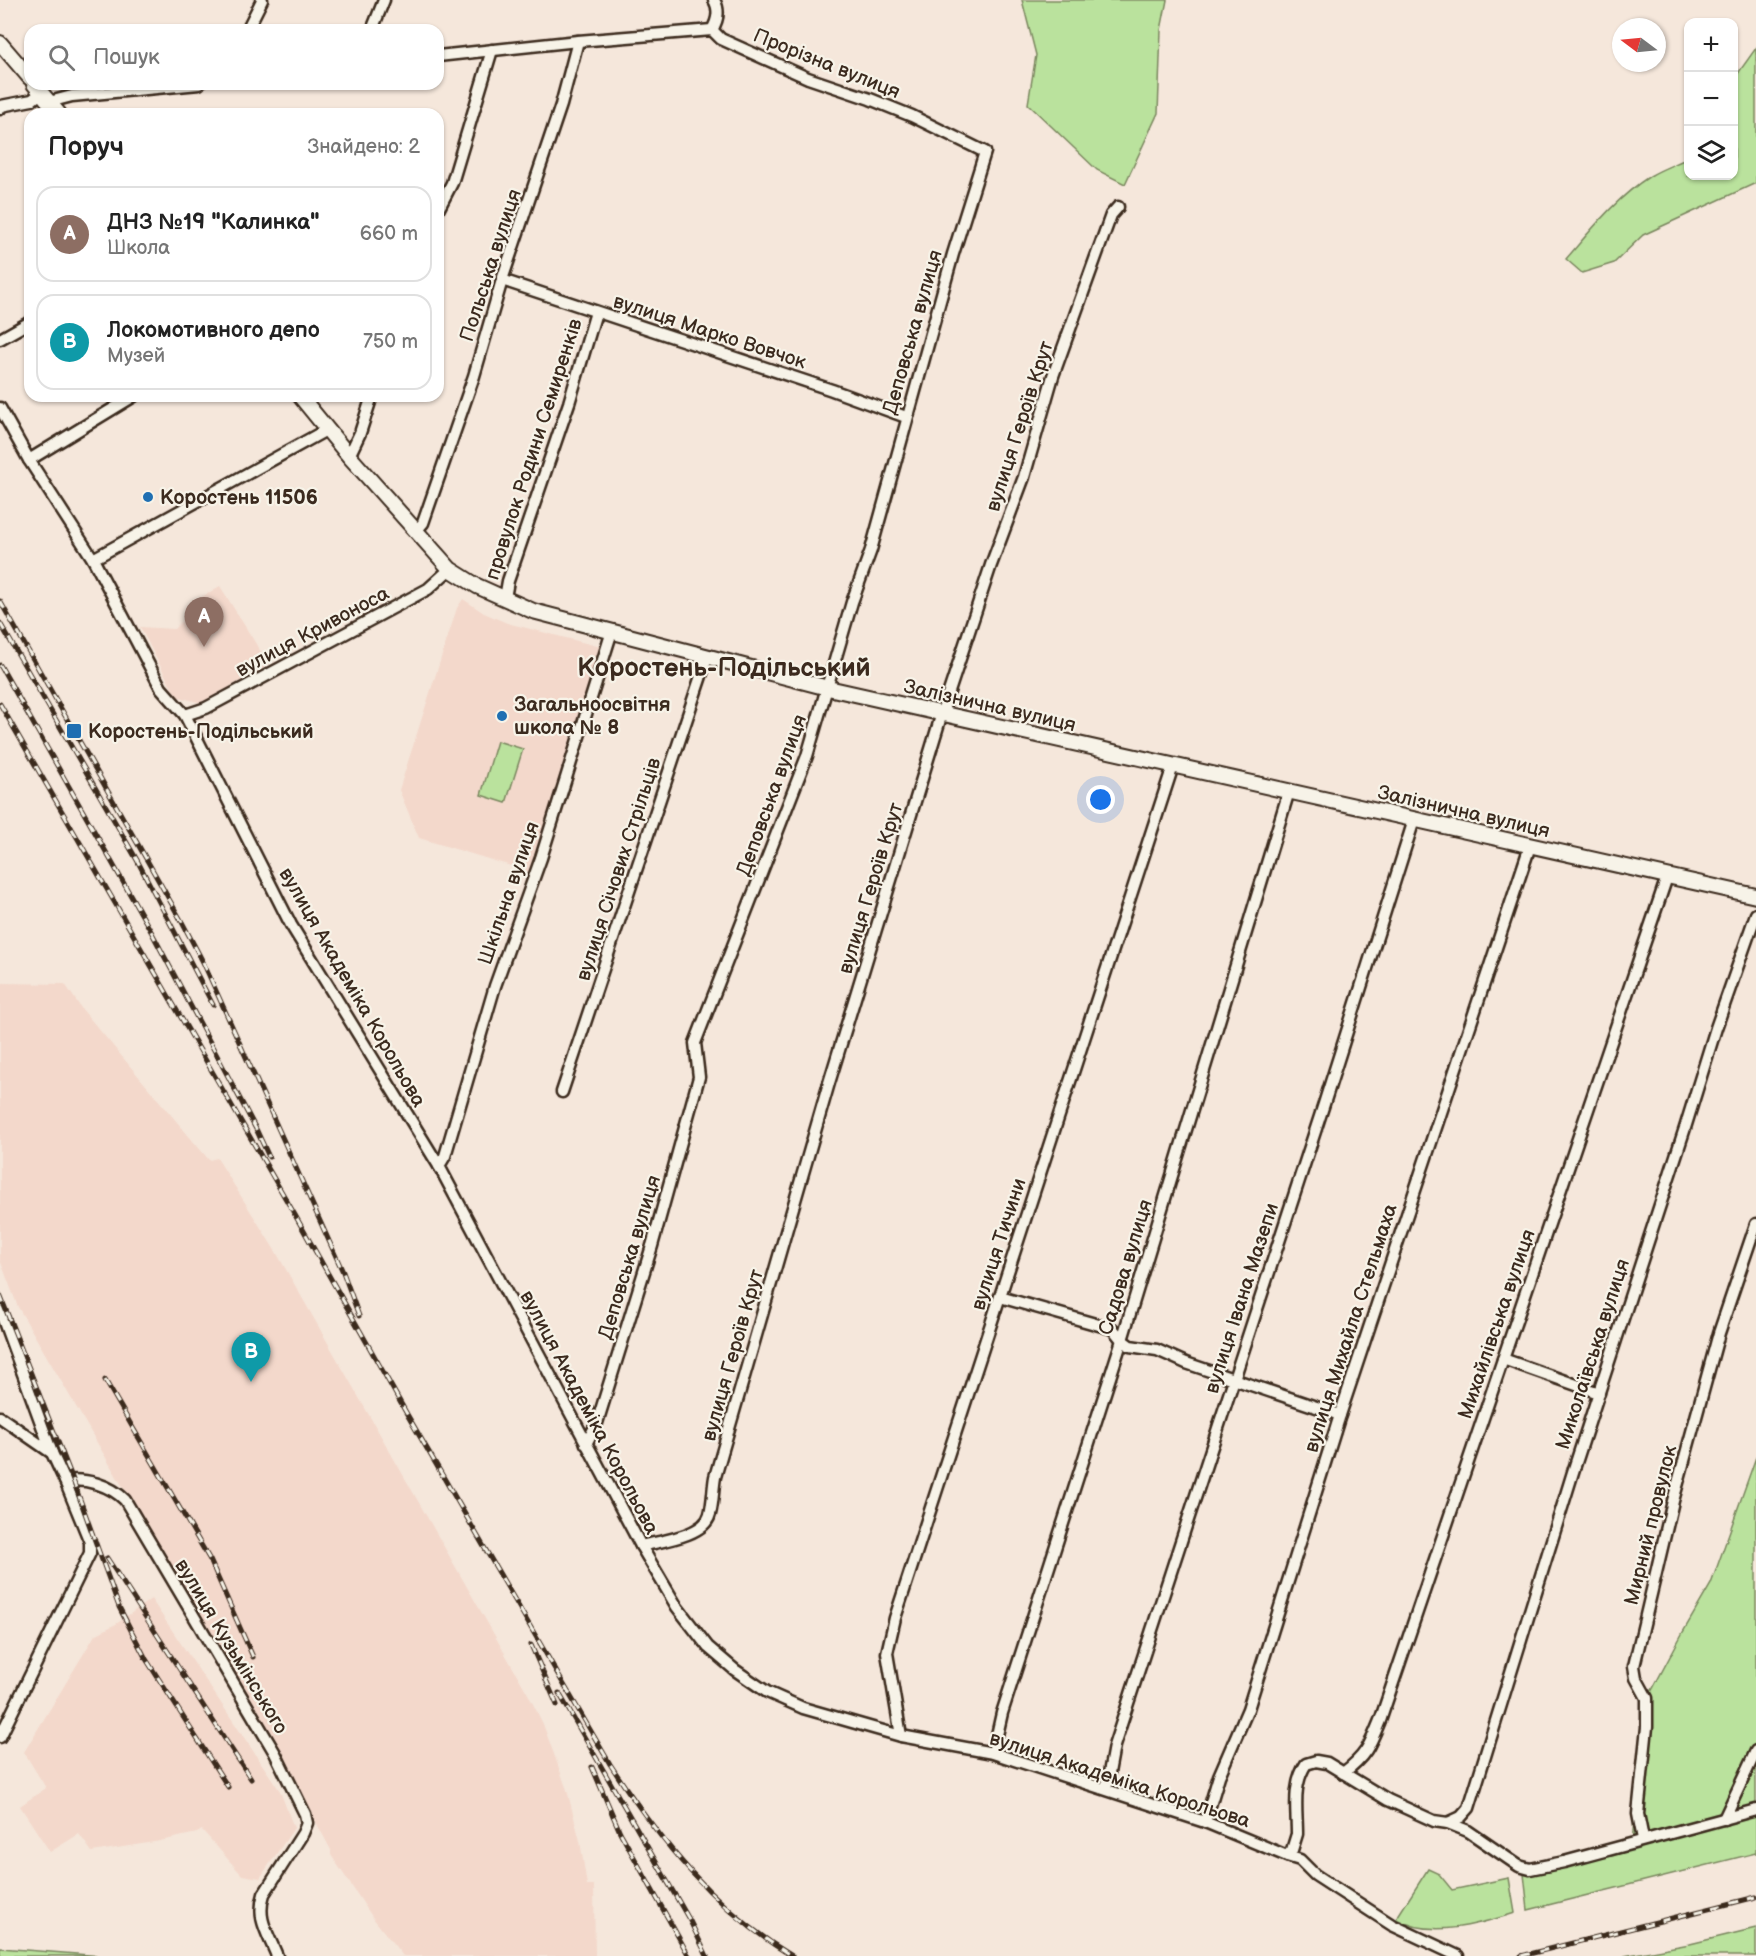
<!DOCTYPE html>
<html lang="uk">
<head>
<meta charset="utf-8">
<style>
  :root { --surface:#fff; --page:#f2f2f2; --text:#222; --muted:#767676; --line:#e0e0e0; --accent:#ea580c }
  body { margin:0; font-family:"Balsamiq Sans",sans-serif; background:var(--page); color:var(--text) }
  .controls { position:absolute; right:18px; top:18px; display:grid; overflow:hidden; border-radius:12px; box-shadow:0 2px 4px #0004 }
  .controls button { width:54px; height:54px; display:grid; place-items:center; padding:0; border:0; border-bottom:2px solid var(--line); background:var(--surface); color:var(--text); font:30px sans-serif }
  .compass { position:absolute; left:1612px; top:18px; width:54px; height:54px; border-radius:50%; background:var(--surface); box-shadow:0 2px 4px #0004; rotate:286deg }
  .you { position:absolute; left:1101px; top:800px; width:21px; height:21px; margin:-15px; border:4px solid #fff; border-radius:50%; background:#1a73e8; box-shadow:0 0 0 9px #1a73e833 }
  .badge { display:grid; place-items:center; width:39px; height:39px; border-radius:50%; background:var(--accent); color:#fff; font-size:20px; font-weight:700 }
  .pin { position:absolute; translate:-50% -50px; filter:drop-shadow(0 2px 3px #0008) }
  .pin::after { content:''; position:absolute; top:32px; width:21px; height:18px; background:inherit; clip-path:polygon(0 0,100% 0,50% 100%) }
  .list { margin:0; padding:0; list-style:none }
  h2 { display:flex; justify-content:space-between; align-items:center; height:78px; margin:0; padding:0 24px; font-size:26px }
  h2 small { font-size:20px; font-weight:400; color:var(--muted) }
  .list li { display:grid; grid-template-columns:39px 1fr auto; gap:18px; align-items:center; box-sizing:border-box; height:96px; margin:0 12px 12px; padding:0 12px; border:2px solid var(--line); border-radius:18px }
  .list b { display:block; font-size:22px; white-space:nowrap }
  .list p { margin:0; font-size:20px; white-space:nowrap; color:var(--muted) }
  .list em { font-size:20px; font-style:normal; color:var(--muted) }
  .icon { flex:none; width:33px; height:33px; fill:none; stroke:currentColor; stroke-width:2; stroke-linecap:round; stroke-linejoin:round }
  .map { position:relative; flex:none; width:1756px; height:1956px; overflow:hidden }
  .search { position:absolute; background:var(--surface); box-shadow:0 2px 4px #0004; left:24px; top:24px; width:420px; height:66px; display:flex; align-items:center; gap:15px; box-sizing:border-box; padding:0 21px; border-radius:18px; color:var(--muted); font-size:22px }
  .panel { position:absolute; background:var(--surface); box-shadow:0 2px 4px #0004; left:24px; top:108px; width:420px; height:294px; border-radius:18px }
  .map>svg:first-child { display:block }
  .built { fill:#f3d8cb }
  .green { fill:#bae29d; stroke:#7a865e; stroke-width:1.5 }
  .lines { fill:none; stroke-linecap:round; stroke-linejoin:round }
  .minor-casing { stroke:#3b2a1e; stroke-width:15 }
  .tertiary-casing { stroke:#3b2a1e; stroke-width:18 }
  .minor { stroke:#f7f3e8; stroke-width:10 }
  .tertiary { stroke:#f7f3e8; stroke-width:14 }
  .rail-casing { stroke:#3b2a1e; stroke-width:5 }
  .rail { stroke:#f7f3e8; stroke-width:3; stroke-dasharray:9; stroke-linecap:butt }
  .poi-dot { fill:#1f6fb2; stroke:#f7f3e8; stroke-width:2 }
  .labels { text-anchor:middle; stroke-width:4.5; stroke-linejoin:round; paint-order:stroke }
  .street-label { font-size:20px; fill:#3b2a1e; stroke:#f7f3e8 }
  .poi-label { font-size:20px; font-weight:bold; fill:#3b2a1e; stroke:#f7f3e8; text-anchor:start }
  .district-label { font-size:26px; font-weight:bold; fill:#3b2a1e; stroke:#f7f3e8 }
</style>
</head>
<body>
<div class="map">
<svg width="1756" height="1956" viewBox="0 0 1756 1956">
  <rect width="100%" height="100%" fill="#f5e7db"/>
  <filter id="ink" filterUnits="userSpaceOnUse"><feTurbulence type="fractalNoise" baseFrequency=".0167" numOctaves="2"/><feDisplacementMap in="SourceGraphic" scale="12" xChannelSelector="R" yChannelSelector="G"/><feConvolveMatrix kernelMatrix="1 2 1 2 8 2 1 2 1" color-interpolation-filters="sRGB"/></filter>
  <g filter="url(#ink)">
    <g class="built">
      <polygon points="220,586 269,665 201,703 176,696 140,627 174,629 201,602 200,598"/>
      <polygon points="463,599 484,613 507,623 601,647 561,785 531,872 419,838 399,790 457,608"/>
      <polygon points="0,983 65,984 81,1008 209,1160 217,1158 276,1252 528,1694 543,1724 567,1790 580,1841 587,1885 594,1885 595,1956 403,1956 373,1918 331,1855 331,1850 289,1772 18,1307 0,1260"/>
      <polygon points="151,1599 280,1791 294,1828 260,1878 242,1875 202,1830 197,1833 160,1841 92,1852 79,1834 50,1852 20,1806 46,1788 24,1752 95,1635 116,1624"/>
    </g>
    <g class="green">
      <polygon points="1022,0 1167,0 1161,30 1158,113 1125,184 1097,170 1028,104 1036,55"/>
      <path d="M 1756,48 L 1756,183 L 1643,235 L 1614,263 L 1582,273 L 1566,259 C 1592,229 1616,198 1650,176 C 1661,169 1676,164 1688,158 L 1688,176 L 1734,176 L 1734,79 Z"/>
      <polygon points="497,741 523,749 506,803 481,795"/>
      <polygon points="1756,1457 1756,1853 1528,1910 1524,1874 1632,1845 1639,1753 1647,1693 1651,1692 1683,1632 1711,1584"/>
      <path d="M 1428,1869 L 1439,1874 L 1452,1890 L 1509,1878 L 1515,1913 C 1480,1924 1431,1939 1396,1919 Z"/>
      <polygon points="1756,1928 1756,1956 1624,1956 1690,1944"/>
      <polygon points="0,1948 102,1956 0,1956"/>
    </g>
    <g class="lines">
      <g class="minor-casing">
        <g id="minor">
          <polyline points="247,30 262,0"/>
          <polyline points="372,30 384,0"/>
          <path d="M 712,30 C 718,20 720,10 714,0"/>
          <polyline points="438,56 578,41 712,30 721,39 808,78 870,99 912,116 985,152 953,254 871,550 852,602 807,756 695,1043 699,1077 652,1246 597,1423 586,1444"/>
          <polyline points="49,102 72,96 199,84"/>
          <polyline points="0,109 1,106 32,100 41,93"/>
          <polyline points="438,210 452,183 492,50"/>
          <polyline points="502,280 832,390 906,417"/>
          <polyline points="0,339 30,322"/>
          <path d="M 0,408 L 29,460 L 93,559 L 161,688 L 185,715 L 291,925 L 439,1166 L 641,1546 L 677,1607 L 708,1647 L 735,1670 L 767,1692 L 803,1708 L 901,1736 L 993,1753 L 1205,1822 L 1287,1856 L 1292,1850 L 1297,1834 C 1297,1810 1292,1785 1306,1764 L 1316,1761 L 1327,1763 L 1388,1800 L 1434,1821 L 1448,1823 L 1461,1817 L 1469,1808 L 1573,1472 L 1685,1128 L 1716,1028 L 1756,914"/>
          <polyline points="349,456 360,433 372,396"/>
          <polyline points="29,460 134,396"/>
          <polyline points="416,531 423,523 474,376 502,280 561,105 578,41"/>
          <polyline points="93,559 328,429"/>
          <polyline points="505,598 508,581 569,403 596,312"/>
          <polyline points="185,715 206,708 428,589 450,569"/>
          <polyline points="562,1092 707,658"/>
          <polyline points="439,1166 445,1156 495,986 541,858 612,631"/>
          <polyline points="1000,1297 1113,1329 1122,1340 1130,1346 1157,1350 1186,1363 1340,1415"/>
          <polyline points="0,1311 52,1453"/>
          <polyline points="1503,1359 1599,1393"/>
          <path d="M 0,1417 L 52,1453 L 65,1481 C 86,1478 110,1485 125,1500 L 275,1753 L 305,1814 L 307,1823 L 303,1833 L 264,1894 C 256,1919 268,1933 277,1956"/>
          <path d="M 641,1546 C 661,1541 705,1536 710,1514 C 713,1503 713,1488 715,1477 L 829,1083 L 942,713 L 991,565 L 1024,477 L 1053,376 L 1111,215 L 1118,207"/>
          <polyline points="901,1736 887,1653 895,1618 1173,766"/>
          <polyline points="0,1737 90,1553 90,1542 65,1481"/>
          <polyline points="993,1753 1002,1713 1122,1340 1289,791"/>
          <path d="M 1343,1773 C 1367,1755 1370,1745 1381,1718 L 1667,877"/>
          <polyline points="1106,1789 1114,1746 1324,1104 1414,820"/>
          <polyline points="1724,1819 1756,1751"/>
          <polyline points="1205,1822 1219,1776 1248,1709 1340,1415 1530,846"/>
          <polyline points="1448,1823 1468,1831 1519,1866 1530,1869 1564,1862 1756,1810"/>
          <polyline points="1643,1839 1638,1814 1647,1727 1647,1698 1636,1678 1634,1666 1673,1501 1719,1333 1756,1224"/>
          <polyline points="1287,1856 1300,1860 1315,1875 1392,1925 1458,1956"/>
        </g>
      </g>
      <g class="tertiary-casing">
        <g id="tertiary">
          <polyline points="0,43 30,78"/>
          <polyline points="34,84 59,114"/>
          <polyline points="300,396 349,456 450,569 477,586 533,611 828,688 1756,896"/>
        </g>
      </g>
      <use href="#minor" class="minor"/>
      <use href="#tertiary" class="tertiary"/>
      <g class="rail-casing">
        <g id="rail">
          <polyline points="0,601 182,922 203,962 343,1272 359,1316"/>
          <polyline points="0,623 137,860 213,1005"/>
          <polyline points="0,665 152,933 257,1131 269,1157"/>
          <path d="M 0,704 L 295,1215 L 408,1416 L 610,1764 C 659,1840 714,1909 792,1956"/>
          <polyline points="0,1295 73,1480 119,1607 146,1659 228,1787"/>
          <polyline points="105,1380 210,1560 253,1657"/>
          <polyline points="107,1558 251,1779"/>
          <polyline points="531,1645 557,1705"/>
          <polyline points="559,1693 690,1921 707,1956"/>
          <polyline points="592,1767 620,1832 689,1956"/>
          <polyline points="1521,1956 1756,1897"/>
        </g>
      </g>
      <use href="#rail" class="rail"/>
    </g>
  </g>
  <g class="poi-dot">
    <circle cx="148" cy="497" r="6"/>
    <circle cx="502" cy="716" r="6"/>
    <rect x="66" y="723" width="16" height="16" rx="3"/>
  </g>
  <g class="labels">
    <g class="street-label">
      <text transform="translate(827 63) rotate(22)" y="7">Прорізна вулиця</text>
      <text transform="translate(490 265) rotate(-72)" y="7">Польська вулиця</text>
      <text transform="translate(710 331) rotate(18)" y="7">вулиця Марко Вовчок</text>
      <text transform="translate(912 332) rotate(-74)" y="7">Деповська вулиця</text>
      <text transform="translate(1019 426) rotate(-72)" y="7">вулиця Героїв Крут</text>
      <text transform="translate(533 449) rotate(-72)" y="7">провулок Родини Семиренків</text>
      <text transform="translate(312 631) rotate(-28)" y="7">вулиця Кривоноса</text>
      <text transform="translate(990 705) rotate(13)" y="7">Залізнична вулиця</text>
      <text transform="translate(771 795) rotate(-70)" y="7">Деповська вулиця</text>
      <text transform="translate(1464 811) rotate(13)" y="7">Залізнична вулиця</text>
      <text transform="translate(618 869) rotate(-72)" y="7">вулиця Січових Стрільців</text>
      <text transform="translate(870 888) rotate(-73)" y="7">вулиця Героїв Крут</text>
      <text transform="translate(508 893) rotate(-71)" y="7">Шкільна вулиця</text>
      <text transform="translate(353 987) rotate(60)" y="7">вулиця Академіка Корольова</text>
      <text transform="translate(998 1244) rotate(-72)" y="7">вулиця Тичини</text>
      <text transform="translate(629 1257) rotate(-73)" y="7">Деповська вулиця</text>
      <text transform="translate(1125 1267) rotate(-73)" y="7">Садова вулиця</text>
      <text transform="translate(1241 1298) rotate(-72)" y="7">вулиця Івана Мазепи</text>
      <text transform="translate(1496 1324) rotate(-71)" y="7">Михайлівська вулиця</text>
      <text transform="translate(1350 1328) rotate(-72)" y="7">вулиця Михайла Стельмаха</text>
      <text transform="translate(1592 1354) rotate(-72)" y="7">Миколаївська вулиця</text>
      <text transform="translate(732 1355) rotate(-74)" y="7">вулиця Героїв Крут</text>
      <text transform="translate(590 1412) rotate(62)" y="7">вулиця Академіка Корольова</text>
      <text transform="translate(1650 1525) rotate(-76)" y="7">Мирний провулок</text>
      <text transform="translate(232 1646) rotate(59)" y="7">вулиця Кузьмінського</text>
      <text transform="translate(1120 1779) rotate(18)" y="7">вулиця Академіка Корольова</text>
    </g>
    <g class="poi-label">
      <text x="160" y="504">Коростень 11506</text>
      <text x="514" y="711">Загальноосвітня<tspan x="514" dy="23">школа № 8</tspan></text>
      <text x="88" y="738">Коростень-Подільський</text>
    </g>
    <g class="district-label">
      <text x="724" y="676">Коростень-Подільський</text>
    </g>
  </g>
</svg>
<div class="controls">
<button>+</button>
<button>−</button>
<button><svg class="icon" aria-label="layers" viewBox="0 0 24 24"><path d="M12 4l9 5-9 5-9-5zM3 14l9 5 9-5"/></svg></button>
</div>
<svg class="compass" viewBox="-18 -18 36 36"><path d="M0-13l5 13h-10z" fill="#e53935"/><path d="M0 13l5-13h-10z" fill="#767676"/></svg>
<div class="you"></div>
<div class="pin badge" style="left:204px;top:647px;background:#8d6e63">A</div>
<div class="pin badge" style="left:251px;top:1382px;background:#0f9aa8">B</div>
<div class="search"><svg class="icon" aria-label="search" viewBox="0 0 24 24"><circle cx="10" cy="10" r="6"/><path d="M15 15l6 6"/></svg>Пошук</div>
<section class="panel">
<h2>Поруч<small>Знайдено: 2</small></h2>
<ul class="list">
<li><span class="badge" style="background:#8d6e63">A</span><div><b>ДНЗ №19 &quot;Калинка&quot;</b><p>Школа</p></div><em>660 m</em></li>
<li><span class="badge" style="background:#0f9aa8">B</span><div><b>Локомотивного депо</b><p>Музей</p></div><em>750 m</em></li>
</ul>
</section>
</div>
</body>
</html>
